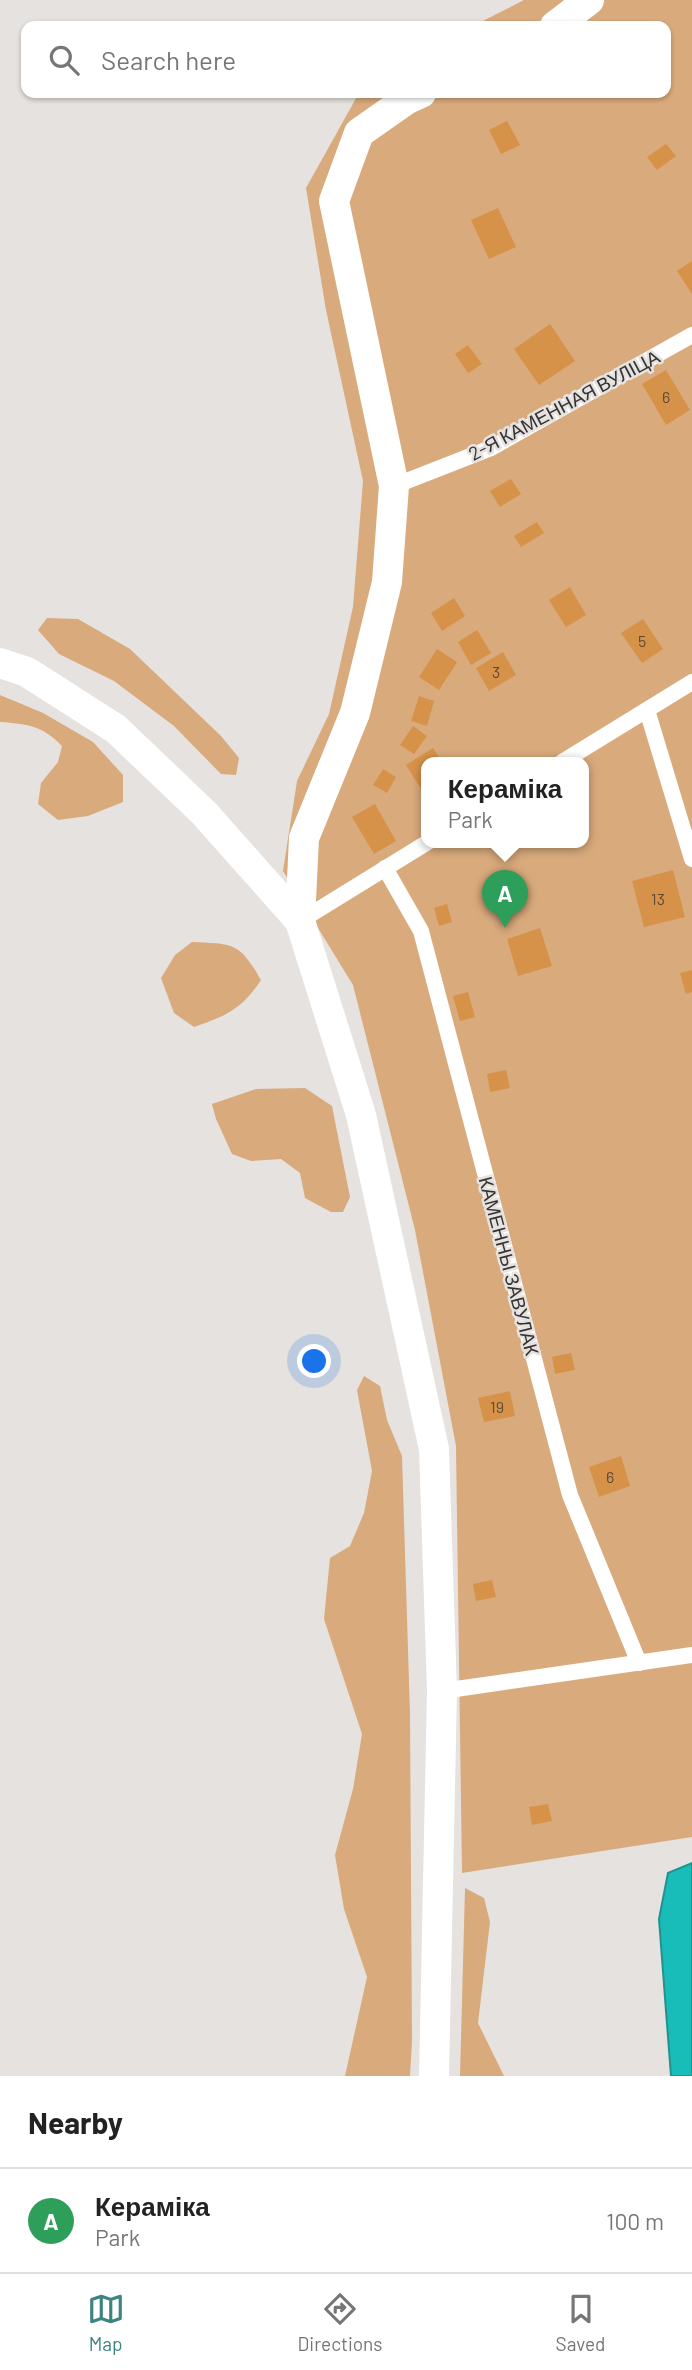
<!DOCTYPE html>
<html lang="en">
<head>
<meta charset="utf-8">
<style>
  :root { --surface:#fff; --page:#f2f2f2; --text:#222; --muted:#767676; --line:#e0e0e0; --accent:#3c8481 }
  body { margin:0; font-family:Barlow,sans-serif; background:var(--page); color:var(--text) }
  .you { position:absolute; left:315px; top:1362px; width:24px; height:24px; margin:-18px; border:5px solid #fff; border-radius:50%; background:#1a73e8; box-shadow:0 0 0 10px #1a73e833 }
  .badge { display:grid; place-items:center; width:46px; height:46px; border-radius:50%; background:var(--accent); color:#fff; font-size:23px; font-weight:700 }
  .pin { position:absolute; translate:-50% -58px; filter:drop-shadow(0 2px 4px #0008) }
  .pin::after { content:''; position:absolute; top:37px; width:24px; height:21px; background:inherit; clip-path:polygon(0 0,100% 0,50% 100%) }
  .popup { position:absolute; left:421px; top:757px; width:168px; height:91px; box-sizing:border-box; display:grid; place-content:center; border-radius:14px; background:var(--surface); filter:drop-shadow(0 2px 5px #0005); font-size:23px; white-space:nowrap; color:var(--muted) }
  .popup b { font-size:26px; color:var(--text) }
  .popup::after { content:''; position:absolute; left:50%; top:100%; margin-left:-14px; border:14px solid transparent; border-top-color:var(--surface) }
  .list { margin:0; padding:0; list-style:none }
  h2 { display:flex; justify-content:space-between; align-items:center; height:91px; margin:0; padding:0 28px; font-size:30px }
  h2 small { font-size:23px; font-weight:400; color:var(--muted) }
  .list li { display:grid; grid-template-columns:46px 1fr auto; gap:21px; align-items:center; box-sizing:border-box; height:105px; padding:0 28px; border-top:2px solid var(--line) }
  .list b { display:block; font-size:26px; white-space:nowrap }
  .list p { margin:0; font-size:23px; white-space:nowrap; color:var(--muted) }
  .list em { font-size:23px; font-style:normal; color:var(--muted) }
  .icon { flex:none; width:38px; height:38px; fill:none; stroke:currentColor; stroke-width:2; stroke-linecap:round; stroke-linejoin:round }
  .map { position:relative; flex:none; width:692px; height:2076px; overflow:hidden }
  .search { position:absolute; background:var(--surface); box-shadow:0 2px 5px #0004; left:21px; right:21px; top:21px; height:77px; display:flex; align-items:center; gap:18px; box-sizing:border-box; padding:0 24px; border-radius:14px; color:var(--muted); font-size:26px }
  .sheet { height:196px; background:var(--surface) }
  nav { display:flex; justify-content:space-around; align-items:center; box-sizing:border-box; height:98px; border-top:2px solid var(--line); background:var(--surface); font-size:19px; color:var(--muted) }
  nav a { display:grid; justify-items:center; gap:4px }
  nav .on { color:var(--accent) }
  .map>svg:first-child { display:block }
  .green { fill:#d9aa7c; fill-rule:evenodd }
  .water { fill:#18bcb8; stroke:#209390; stroke-width:2 }
  .building { fill:#d7924a }
  .lines { fill:none; stroke-linecap:round; stroke-linejoin:round }
  .service { stroke:#fff; stroke-width:16 }
  .minor { stroke:#fff; stroke-width:30 }
  .labels { text-anchor:middle; stroke-width:5; stroke-linejoin:round; paint-order:stroke }
  .number-label { font-size:16px; fill:#5d4b38 }
  .street-label { font-size:19px; fill:#343332; stroke:#e5e2df }
</style>
</head>
<body>
<div class="map">
<svg width="692" height="2076" viewBox="0 0 692 2076">
  <rect width="100%" height="100%" fill="#e5e2df"/>
  <g class="green">
    <path d="M 524,0 L 692,0 L 692,1837 L 462,1873 L 456,1446 L 415,1230 L 353,985 L 283,871 L 297,781 L 329,714 L 353,607 L 363,481 L 326,310 L 306,188 L 359,93 L 666,93 L 666,26 L 473,26 ZM 426,762 L 584,762 L 584,842 L 426,842 Z"/>
    <polygon points="47,618 78,619 130,649 221,736 239,758 236,775 221,774 174,726 114,681 59,654 38,630"/>
    <path d="M 0,695 L 43,713 L 93,742 L 123,775 L 123,802 L 88,816 L 58,820 L 38,804 L 41,783 L 58,762 L 62,746 C 42,725 27,724 0,722 Z"/>
    <path d="M 192,942 C 234,944 239,942 261,980 C 242,1009 226,1016 194,1027 L 174,1013 L 161,978 L 175,955 Z"/>
    <polygon points="305,1088 332,1106 350,1197 343,1212 331,1212 305,1198 300,1173 281,1159 251,1161 232,1154 216,1119 212,1104 256,1089"/>
    <polygon points="364,1376 380,1386 387,1420 402,1456 410,1714 412,2041 410,2076 345,2076 367,1977 344,1909 335,1855 353,1789 362,1734 324,1619 330,1558 350,1546 364,1513 372,1471 357,1390"/>
    <polygon points="465,1888 484,1898 490,1922 478,2023 504,2076 460,2076"/>
  </g>
  <polygon class="water" points="692,1863 692,2076 671,2076 659,1919 668,1873"/>
  <g class="building">
    <polygon points="507,121 520,145 501,154 489,130"/>
    <polygon points="666,144 676,156 657,170 647,157"/>
    <polygon points="498,208 516,247 489,259 471,220"/>
    <polygon points="692,261 692,294 677,271"/>
    <polygon points="550,324 575,361 539,385 514,349"/>
    <polygon points="468,345 482,364 468,373 455,354"/>
    <polygon points="666,370 690,410 666,425 642,384"/>
    <polygon points="511,479 521,494 500,507 490,491"/>
    <polygon points="537,522 544,533 521,547 514,536"/>
    <polygon points="570,587 586,615 566,627 549,600"/>
    <polygon points="454,598 465,616 442,631 431,613"/>
    <polygon points="643,619 663,649 642,663 621,633"/>
    <polygon points="477,630 491,653 471,665 458,642"/>
    <polygon points="437,649 457,662 439,690 419,677"/>
    <polygon points="503,652 516,675 489,691 476,668"/>
    <polygon points="419,696 434,701 427,726 411,721"/>
    <polygon points="413,726 427,736 414,754 400,745"/>
    <polygon points="433,748 442,762 426,762 426,797 406,765"/>
    <polygon points="383,769 396,777 387,793 373,785"/>
    <polygon points="375,804 396,841 374,854 352,817"/>
    <polygon points="673,870 685,917 644,927 632,881"/>
    <polygon points="447,904 452,922 439,926 434,908"/>
    <polygon points="540,928 552,966 518,976 507,939"/>
    <polygon points="692,970 692,992 686,994 680,973"/>
    <polygon points="468,992 475,1017 460,1021 453,996"/>
    <polygon points="506,1070 510,1088 490,1092 487,1074"/>
    <polygon points="571,1353 575,1370 555,1374 552,1357"/>
    <polygon points="510,1391 515,1416 484,1422 478,1398"/>
    <polygon points="621,1456 630,1486 599,1497 589,1467"/>
    <polygon points="492,1580 496,1597 476,1601 473,1584"/>
    <polygon points="548,1804 552,1821 532,1825 529,1807"/>
  </g>
  <g class="lines">
    <g class="service">
      <polyline points="394,486 491,448 692,335"/>
      <polyline points="647,710 692,859"/>
      <polyline points="562,762 692,682"/>
      <polyline points="385,868 421,931 570,1495 639,1663"/>
      <polyline points="300,921 428,842"/>
      <polyline points="442,1691 692,1655"/>
    </g>
    <g class="minor">
      <polyline points="555,26 589,0"/>
      <polyline points="0,663 27,672 116,729 204,813 300,921 361,1115 434,1449 442,1691 434,2076"/>
      <polyline points="300,921 304,838 355,713 387,582 394,486 334,201 359,133 406,100 421,93"/>
    </g>
  </g>
  <g class="labels">
    <g class="number-label">
      <text x="666" y="403">6</text>
      <text x="642" y="647">5</text>
      <text x="496" y="678">3</text>
      <text x="658" y="905">13</text>
      <text x="497" y="1413">19</text>
      <text x="610" y="1483">6</text>
    </g>
    <g class="street-label">
      <text transform="translate(564 405) rotate(-28)" y="7">2-Я КАМЕННАЯ ВУЛІЦА</text>
      <text transform="translate(509 1266) rotate(75)" y="7">КАМЕННЫ ЗАВУЛАК</text>
    </g>
  </g>
</svg>
<div class="you"></div>
<div class="pin badge" style="left:505px;top:928px;background:#2e9e5b">A</div>
<div class="popup"><b>Кераміка</b>Park</div>
<div class="search"><svg class="icon" aria-label="search" viewBox="0 0 24 24"><circle cx="10" cy="10" r="6"/><path d="M15 15l6 6"/></svg>Search here</div>
</div>
<section class="sheet">
<h2>Nearby<small></small></h2>
<ul class="list">
<li><span class="badge" style="background:#2e9e5b">A</span><div><b>Кераміка</b><p>Park</p></div><em>100 m</em></li>
</ul>
</section>
<nav>
<a class="on"><svg class="icon" aria-label="map" viewBox="0 0 24 24"><path d="M3 6l6-2 6 2 6-2v14l-6 2-6-2-6 2zM9 4v14M15 6v14"/></svg>Map</a>
<a><svg class="icon" aria-label="directions" viewBox="0 0 24 24"><path d="M12 3l9 9-9 9-9-9zM9 14v-3h6M13 9l2 2-2 2"/></svg>Directions</a>
<a><svg class="icon" aria-label="saved" viewBox="0 0 24 24"><path d="M7 4h10v16l-5-4-5 4z"/></svg>Saved</a>
</nav>
</body>
</html>
